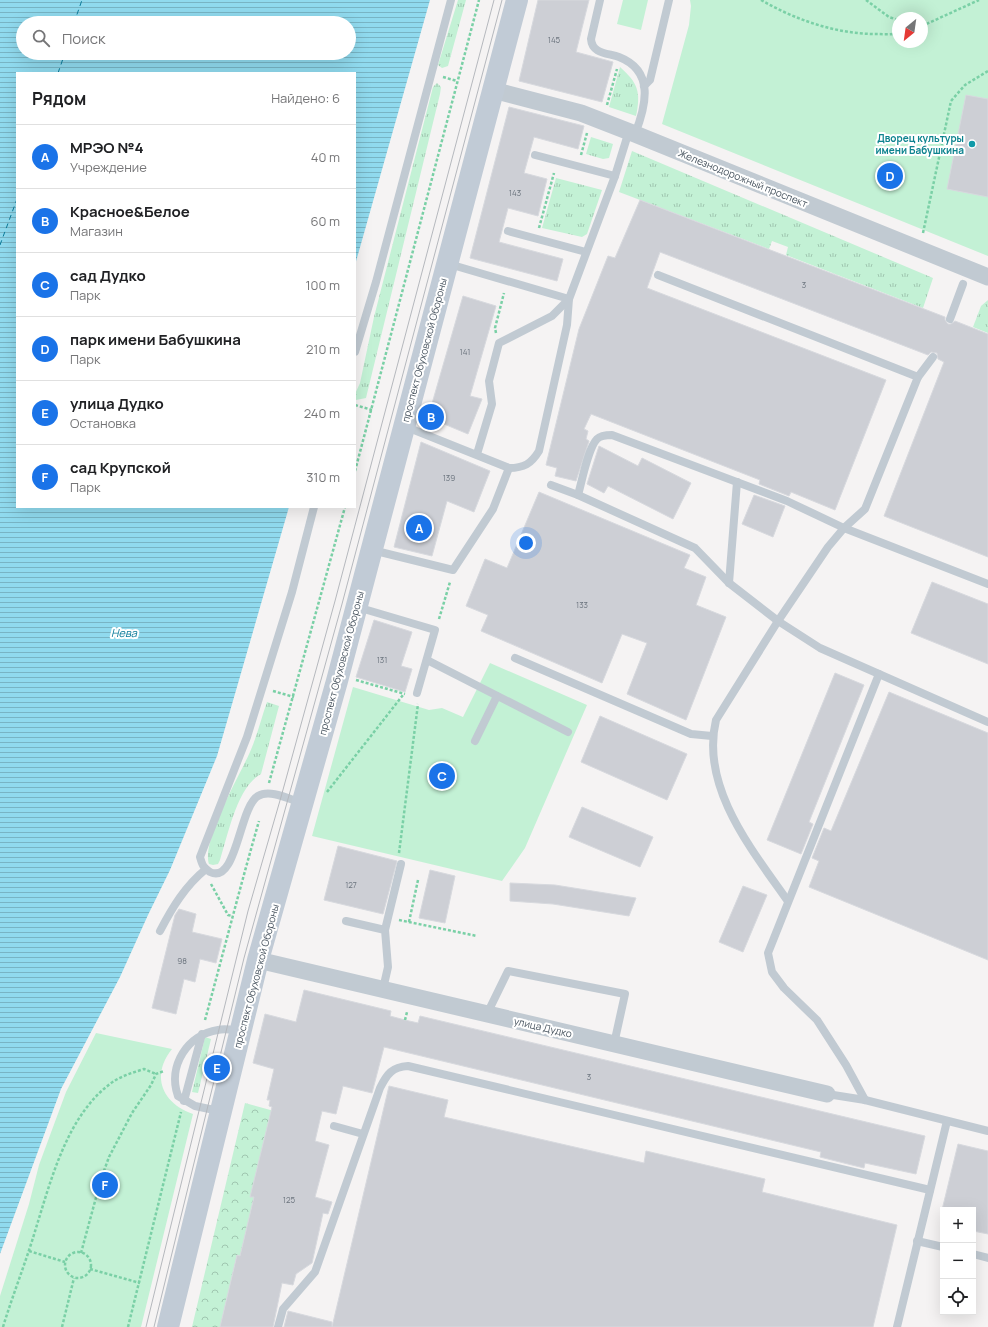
<!DOCTYPE html>
<html lang="ru">
<head>
<meta charset="utf-8">
<style>
  :root { --surface:#fff; --page:#f6f6f6; --text:#202124; --muted:#757577; --line:#e0e0e0; --accent:#1a73e8 }
  body { margin:0; font-family:Manrope,sans-serif; background:var(--page); color:var(--text) }
  .controls { position:absolute; right:12px; bottom:12px; display:grid; overflow:hidden; border-radius:0px; box-shadow:0 4px 16px #0002 }
  .controls button { width:36px; height:36px; display:grid; place-items:center; padding:0; border:0; border-bottom:1px solid var(--line); background:var(--surface); color:var(--text); font:20px sans-serif }
  .compass { position:absolute; left:892px; top:12px; width:36px; height:36px; border-radius:50%; background:var(--surface); box-shadow:0 4px 16px #0002; rotate:209deg }
  .you { position:absolute; left:526px; top:543px; width:14px; height:14px; margin:-10px; border:3px solid #fff; border-radius:50%; background:#1a73e8; box-shadow:0 0 0 6px #1a73e833 }
  .badge { display:grid; place-items:center; width:26px; height:26px; border-radius:50%; background:var(--accent); color:#fff; font-size:13px; font-weight:700 }
  .pin { position:absolute; translate:-50% -50%; border:2px solid #fff; box-shadow:0 1px 4px #0006 }
  .list { margin:0; padding:0; list-style:none }
  h2 { display:flex; justify-content:space-between; align-items:center; height:52px; margin:0; padding:0 16px; font-size:17px }
  h2 small { font-size:13px; font-weight:400; color:var(--muted) }
  .list li { display:grid; grid-template-columns:26px 1fr auto; gap:12px; align-items:center; box-sizing:border-box; height:64px; padding:0 16px; border-top:1px solid var(--line) }
  .list b { display:block; font-size:15px; white-space:nowrap }
  .list p { margin:0; font-size:13px; white-space:nowrap; color:var(--muted) }
  .list em { font-size:13px; font-style:normal; color:var(--muted) }
  .icon { flex:none; width:22px; height:22px; fill:none; stroke:currentColor; stroke-width:2; stroke-linecap:round; stroke-linejoin:round }
  .map { position:relative; flex:none; width:988px; height:1327px; overflow:hidden }
  .search { position:absolute; background:var(--surface); box-shadow:0 4px 16px #0002; left:16px; top:16px; width:340px; height:44px; display:flex; align-items:center; gap:10px; box-sizing:border-box; padding:0 14px; border-radius:22px; color:var(--muted); font-size:15px }
  .panel { position:absolute; background:var(--surface); box-shadow:0 4px 16px #0002; left:16px; top:72px; width:340px; height:436px; border-radius:0px }
  .map>svg:first-child { display:block }
  .grass { fill:url(#grass-tufts) }
  .forest { fill:url(#forest-crowns) }
  .green { fill:#c3f1d5; fill-rule:evenodd }
  .water { fill:url(#water-rules); fill-rule:evenodd }
  .lines { fill:none; stroke-linecap:round; stroke-linejoin:round }
  .ferry { stroke:#0c7c9b; stroke-width:1; stroke-dasharray:5 4; stroke-linecap:butt }
  .building { fill:#cdcfd5; stroke:#d7d9de }
  .path { stroke:#7ad0a6; stroke-width:2.5; stroke-dasharray:3 2; stroke-linecap:butt }
  .lane { stroke:#c1cad2; stroke-width:8 }
  .street { stroke:#c1cad2; stroke-width:17 }
  .secondary { stroke:#c1cbd6; stroke-width:22 }
  .tram { stroke:#b5b8bd; stroke-width:1 }
  .culture-dot { fill:#0f9aa8; stroke:#fff; stroke-width:1.5 }
  .labels { text-anchor:middle; stroke-width:4; stroke-linejoin:round; paint-order:stroke }
  .number-label { font-size:8px; fill:#6b747e }
  .culture-label { font-size:10px; font-weight:bold; fill:#0d838f; stroke:#fff; text-anchor:end }
  .street-label { font-size:10px; fill:#4a5661; stroke:#fff }
  .water-label { font-size:11px; font-style:italic; fill:#0c7c9b; stroke:#fff }
</style>
</head>
<body>
<div class="map">
<svg width="988" height="1327" viewBox="0 0 988 1327">
  <defs>
    <pattern id="grass-tufts" width="24" height="20" patternUnits="userSpaceOnUse"><rect width="24" height="20" fill="#c3f1d5"/><path d="M3 7l-1-3M5 7V3M7 7l1-3M15 17l-1-3M17 17v-4M19 17l1-3" fill="none" stroke="#a0c6b0"/></pattern>
    <pattern id="forest-crowns" width="20" height="18" patternUnits="userSpaceOnUse"><rect width="20" height="18" fill="#c3f1d5"/><path d="M2 6a3 3 0 1 1 6 0M12 15a3 3 0 1 1 6 0" fill="none" stroke="#a0c6b0"/></pattern>
    <pattern id="water-rules" width="6" height="5" patternUnits="userSpaceOnUse"><rect width="6" height="5" fill="#90daee"/><path d="M0 2.5h6" fill="none" stroke="#78b4c4"/></pattern>
  </defs>
  <rect width="100%" height="100%" fill="#f5f3f3"/>
  <g class="grass">
    <polygon points="458,0 466,0 448,66 442,68 438,65"/>
    <path d="M 620,67 C 638,83 641,92 636,116 L 609,107 Z"/>
    <polygon points="437,83 441,87 440,94 366,398 356,400 355,394 360,383 374,317 433,87"/>
    <polygon points="591,137 613,144 609,158 603,159 586,154"/>
    <polygon points="632,151 933,278 923,308 786,255 788,247 772,241 769,249 619,192"/>
    <polygon points="556,178 602,190 587,234 582,237 542,228"/>
    <polygon points="988,300 988,333 973,327 981,306"/>
    <path d="M 267,702 L 279,706 L 261,774 C 237,787 228,835 220,860 L 218,864 L 213,865 L 209,864 C 201,841 240,775 250,752 C 257,736 261,719 267,702 Z"/>
    <polygon points="205,1037 211,1039 198,1093 192,1092"/>
  </g>
  <polygon class="forest" points="245,1103 274,1111 251,1197 254,1197 240,1256 237,1255 220,1327 192,1327"/>
  <g class="green">
    <polygon points="623,0 648,0 641,30 617,24"/>
    <path d="M 690,0 L 988,0 L 988,256 L 662,124 L 689,25 L 691,6 ZM 898,18 L 922,18 L 922,42 L 898,42 Z"/>
    <polygon points="490,663 587,705 525,848 502,881 312,836 353,687 429,710 442,708 463,717"/>
    <path d="M 96,1033 L 172,1049 C 151,1075 161,1103 193,1114 L 141,1327 L 0,1327 L 0,1296 L 29,1204 L 39,1165 L 66,1092 Z"/>
  </g>
  <path class="water" d="M 0,0 L 430,0 L 355,265 L 355,73 L 17,73 L 17,507 L 289,507 L 217,756 L 170,870 L 148,915 L 120,977 L 61,1089 L 0,1254 ZM 23,23 L 349,23 L 349,53 L 23,53 Z"/>
  <g class="lines">
    <g class="ferry">
      <polyline points="74,23 82,0"/>
      <polyline points="58,73 65,53"/>
      <polyline points="0,245 17,199"/>
    </g>
  </g>
  <g class="building">
    <polygon points="538,0 589,0 576,52 613,62 602,102 519,81"/>
    <polygon points="966,95 988,99 988,197 947,189"/>
    <polygon points="509,107 584,126 578,149 534,137 524,173 547,179 538,216 508,208 499,242 563,259 557,281 470,258"/>
    <polygon points="640,200 945,317 945,320 948,324 951,324 955,321 988,334 988,557 884,516 944,362 938,359 937,353 931,352 928,355 660,252 647,288 886,380 835,510 791,492 789,496 759,484 760,480 591,414 584,429 588,431 586,439 589,441 576,481 555,476 557,468 546,465 579,329 608,256 615,258"/>
    <polygon points="463,296 496,306 470,396 482,399 468,434 432,419 429,414"/>
    <polygon points="421,442 490,471 474,512 447,501 432,556 394,547"/>
    <polygon points="599,446 638,466 642,458 691,483 673,519 608,486 604,493 587,484"/>
    <polygon points="539,492 690,555 684,568 706,577 696,605 726,617 686,720 627,694 647,643 622,634 602,683 481,631 488,615 466,606 485,559 507,568"/>
    <polygon points="754,495 785,506 773,537 742,524"/>
    <polygon points="932,582 988,604 988,664 911,633"/>
    <polygon points="374,620 412,632 401,666 412,669 405,692 356,677"/>
    <polygon points="835,673 864,685 809,822 813,824 801,854 767,840"/>
    <polygon points="889,692 988,733 988,960 809,887 819,861 812,858 824,828 831,831"/>
    <polygon points="600,716 687,754 667,800 581,762"/>
    <polygon points="582,807 653,837 640,867 569,837"/>
    <polygon points="338,846 397,861 383,914 324,900"/>
    <polygon points="430,870 455,876 445,923 419,918"/>
    <polygon points="510,883 555,885 636,898 629,916 553,904 510,901"/>
    <polygon points="743,886 767,895 743,952 719,942"/>
    <polygon points="179,909 196,914 192,932 222,939 216,963 200,959 195,982 184,979 176,1014 152,1008 175,915"/>
    <polygon points="304,990 391,1011 390,1016 405,1020 418,1023 420,1016 925,1136 916,1174 865,1163 864,1168 820,1157 821,1152 384,1047 372,1093 343,1086 336,1114 322,1111 315,1141 329,1145 315,1197 332,1202 328,1214 323,1213 312,1263 296,1274 293,1285 282,1283 273,1327 220,1327 237,1255 240,1256 254,1197 250,1197 272,1107 269,1106 270,1100 267,1100 274,1069 253,1063 265,1014 296,1022"/>
    <polygon points="389,1086 448,1100 444,1117 644,1163 646,1151 765,1179 762,1192 897,1225 873,1327 332,1327"/>
    <polygon points="958,1144 988,1151 988,1234 973,1231 973,1210 942,1210"/>
    <polygon points="288,1311 332,1322 332,1327 284,1327"/>
  </g>
  <g class="lines">
    <g class="path">
      <path d="M 761,0 C 796,20 836,34 876,34 C 883,34 891,35 898,33"/>
      <polyline points="866,0 889,17 898,20"/>
      <polyline points="922,26 979,0"/>
      <polyline points="443,77 457,81"/>
      <polyline points="607,105 617,69"/>
      <polyline points="581,155 587,133"/>
      <polyline points="539,228 554,173"/>
      <polyline points="923,233 951,101 965,85 988,71"/>
      <polyline points="496,333 495,328 504,293"/>
      <polyline points="355,405 372,410"/>
      <polyline points="355,471 479,0"/>
      <polyline points="439,619 450,582"/>
      <polyline points="356,680 405,694"/>
      <polyline points="273,691 294,697"/>
      <polyline points="269,783 345,507"/>
      <polyline points="327,792 403,695"/>
      <polyline points="399,853 418,704"/>
      <polyline points="211,884 228,915 232,916"/>
      <polyline points="399,920 477,936"/>
      <polyline points="409,922 418,880"/>
      <path d="M 205,1020 C 223,954 240,887 259,821"/>
      <polyline points="405,1020 407,1012"/>
      <polyline points="29,1251 65,1262"/>
      <circle cx="78" cy="1265" r="13"/>
      <polyline points="81,1253 101,1179 109,1157 132,1113 151,1085 156,1074 164,1071"/>
      <polyline points="90,1269 140,1283"/>
      <path d="M 3,1327 C 13,1294 26,1262 36,1228 C 51,1180 67,1116 110,1084 C 120,1076 132,1073 144,1069 L 156,1074"/>
      <polyline points="62,1327 74,1278"/>
      <polyline points="128,1327 181,1112"/>
    </g>
    <g class="lane">
      <path d="M 600,0 L 591,39 C 592,54 608,53 619,57 C 655,71 646,106 635,134"/>
      <polyline points="644,86 650,80 669,0"/>
      <polyline points="535,155 615,176"/>
      <polyline points="508,231 586,252"/>
      <polyline points="449,264 569,299 552,316 499,343 489,381 492,404 477,454"/>
      <path d="M 658,275 L 918,377 L 865,509 L 844,528 L 828,547 L 778,621 L 716,720 C 700,787 752,850 787,900"/>
      <polyline points="950,319 963,284"/>
      <polyline points="355,352 376,282 451,0"/>
      <polyline points="918,377 933,357"/>
      <path d="M 404,426 L 509,468 C 524,468 531,464 539,451 L 567,325 L 569,299 L 615,176 L 629,131"/>
      <polyline points="551,485 578,495 695,548 729,583 778,621 820,648 988,722"/>
      <path d="M 578,495 C 582,481 588,448 597,439 C 601,435 607,435 612,435 L 787,501 L 844,528 L 988,584"/>
      <polyline points="372,550 453,570 493,509 509,468"/>
      <polyline points="729,583 737,482"/>
      <polyline points="357,607 435,630 417,693"/>
      <polyline points="515,658 691,734 712,736"/>
      <polyline points="427,660 568,732"/>
      <polyline points="475,741 497,696"/>
      <path d="M 302,803 C 289,799 270,789 258,796 C 239,807 237,885 210,872 C 203,868 202,864 200,857 L 247,737 L 292,592 L 314,507"/>
      <polyline points="346,921 385,930 388,967 383,989"/>
      <polyline points="385,930 401,864"/>
      <path d="M 160,931 C 172,908 185,886 206,869"/>
      <polyline points="487,1014 508,971 625,994 614,1044"/>
      <polyline points="827,1094 865,1100 988,1131"/>
      <polyline points="865,1100 846,1065 817,1020 784,988 772,972 768,953 879,674"/>
      <polyline points="184,1101 202,1034"/>
      <path d="M 219,1111 L 195,1106 L 178,1096 C 167,1066 188,1034 218,1030 C 225,1028 233,1030 240,1031"/>
      <polyline points="334,1126 363,1134"/>
      <polyline points="917,1241 943,1247"/>
      <polyline points="973,1254 988,1258"/>
      <path d="M 278,1327 L 283,1309 L 315,1272 L 380,1088 C 387,1074 392,1067 408,1066 L 930,1190"/>
      <polyline points="897,1327 947,1121"/>
    </g>
    <g class="street">
      <polyline points="493,90 581,113 635,134 988,277"/>
      <polyline points="258,960 827,1094"/>
    </g>
    <polyline class="secondary" points="168,1327 258,960 337,681 517,0"/>
    <g class="tram">
      <polyline points="146,1327 248,911 281,797 335,601 494,0"/>
      <polyline points="154,1327 244,958 342,604 502,0"/>
    </g>
  </g>
  <circle class="culture-dot" cx="972" cy="144" r="4"/>
  <g class="labels">
    <g class="number-label">
      <text x="554" y="43">145</text>
      <text x="515" y="196">143</text>
      <text x="804" y="288">3</text>
      <text x="465" y="355">141</text>
      <text x="449" y="481">139</text>
      <text x="582" y="608">133</text>
      <text x="382" y="663">131</text>
      <text x="351" y="888">127</text>
      <text x="182" y="964">98</text>
      <text x="589" y="1080">3</text>
      <text x="289" y="1203">125</text>
    </g>
    <g class="culture-label">
      <text x="964" y="142">Дворец культуры<tspan x="964" dy="12">имени Бабушкина</tspan></text>
    </g>
    <g class="street-label">
      <text transform="translate(743 178) rotate(22)" y="4">Железнодорожный проспект</text>
      <text transform="translate(424 350) rotate(-75)" y="4">проспект Обуховской Обороны</text>
      <text transform="translate(341 663) rotate(-75)" y="4">проспект Обуховской Обороны</text>
      <text transform="translate(256 976) rotate(-75)" y="4">проспект Обуховской Обороны</text>
      <text transform="translate(543 1027) rotate(13)" y="4">улица Дудко</text>
    </g>
    <g class="water-label">
      <text x="124" y="637">Нева</text>
    </g>
  </g>
</svg>
<div class="controls">
<button>+</button>
<button>−</button>
<button><svg class="icon" aria-label="locate" viewBox="0 0 24 24"><circle cx="12" cy="12" r="6"/><path d="M12 2v4M12 18v4M2 12h4M18 12h4"/></svg></button>
</div>
<svg class="compass" viewBox="-18 -18 36 36"><path d="M0-13l5 13h-10z" fill="#e53935"/><path d="M0 13l5-13h-10z" fill="#757577"/></svg>
<div class="you"></div>
<div class="pin badge" style="left:419px;top:528px">A</div>
<div class="pin badge" style="left:431px;top:417px">B</div>
<div class="pin badge" style="left:442px;top:776px">C</div>
<div class="pin badge" style="left:890px;top:176px">D</div>
<div class="pin badge" style="left:217px;top:1068px">E</div>
<div class="pin badge" style="left:105px;top:1185px">F</div>
<div class="search"><svg class="icon" aria-label="search" viewBox="0 0 24 24"><circle cx="10" cy="10" r="6"/><path d="M15 15l6 6"/></svg>Поиск</div>
<section class="panel">
<h2>Рядом<small>Найдено: 6</small></h2>
<ul class="list">
<li><span class="badge">A</span><div><b>МРЭО №4</b><p>Учреждение</p></div><em>40 m</em></li>
<li><span class="badge">B</span><div><b>Красное&amp;Белое</b><p>Магазин</p></div><em>60 m</em></li>
<li><span class="badge">C</span><div><b>сад Дудко</b><p>Парк</p></div><em>100 m</em></li>
<li><span class="badge">D</span><div><b>парк имени Бабушкина</b><p>Парк</p></div><em>210 m</em></li>
<li><span class="badge">E</span><div><b>улица Дудко</b><p>Остановка</p></div><em>240 m</em></li>
<li><span class="badge">F</span><div><b>сад Крупской</b><p>Парк</p></div><em>310 m</em></li>
</ul>
</section>
</div>
</body>
</html>
